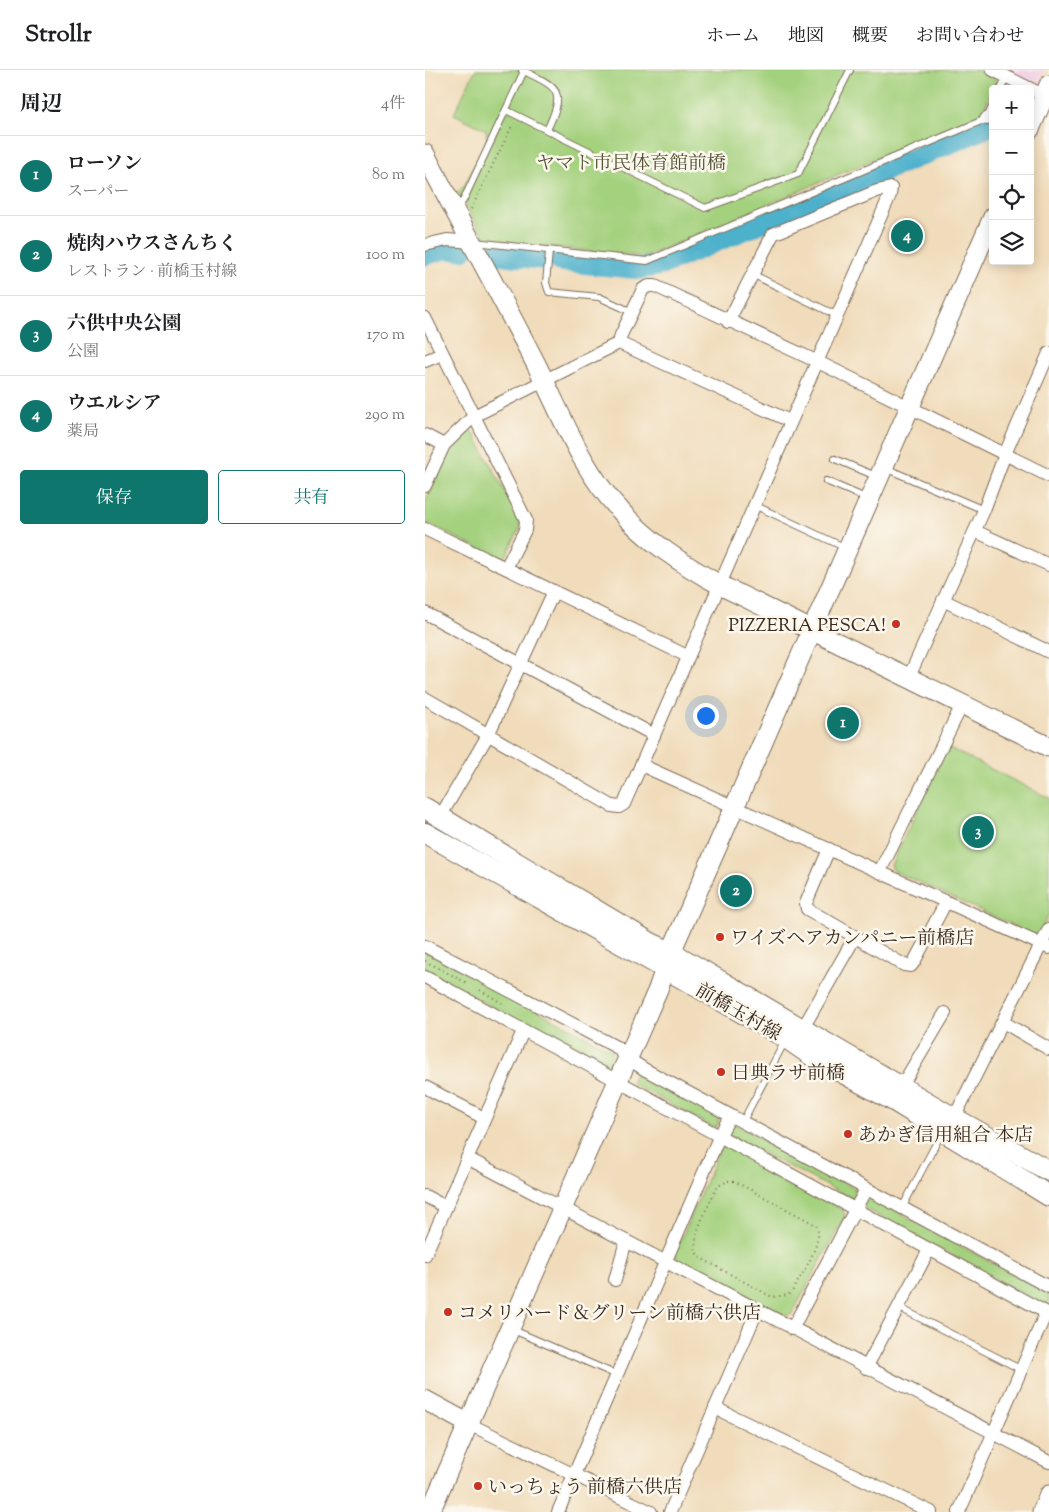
<!DOCTYPE html>
<html lang="ja">
<head>
<meta charset="utf-8">
<style>
  :root { --surface:#fff; --page:#f6f6f6; --text:#202124; --muted:#757577; --line:#e0e0e0; --accent:#0f766e }
  body { margin:0; font-family:"Sorts Mill Goudy","Noto Serif JP",serif; background:var(--page); color:var(--text) }
  .controls { position:absolute; right:15px; top:15px; display:grid; overflow:hidden; border-radius:5px; box-shadow:0 2px 12px #0003 }
  .controls button { width:45px; height:45px; display:grid; place-items:center; padding:0; border:0; border-bottom:1px solid var(--line); background:var(--surface); color:var(--text); font:25px sans-serif }
  .you { position:absolute; left:280px; top:645px; width:18px; height:18px; margin:-12px; border:4px solid #fff; border-radius:50%; background:#1a73e8; box-shadow:0 0 0 8px #1a73e833 }
  .badge { display:grid; place-items:center; width:32px; height:32px; border-radius:50%; background:var(--accent); color:#fff; font-size:16px; font-weight:700 }
  .pin { position:absolute; translate:-50% -50%; border:2px solid #fff; box-shadow:0 1px 5px #0006 }
  .list { margin:0; padding:0; list-style:none }
  h2 { display:flex; justify-content:space-between; align-items:center; height:65px; margin:0; padding:0 20px; font-size:21px }
  h2 small { font-size:16px; font-weight:400; color:var(--muted) }
  .list li { display:grid; grid-template-columns:32px 1fr auto; gap:15px; align-items:center; box-sizing:border-box; height:80px; padding:0 20px; border-top:1px solid var(--line) }
  .list b { display:block; font-size:19px; white-space:nowrap }
  .list p { margin:0; font-size:16px; white-space:nowrap; color:var(--muted) }
  .list em { font-size:16px; font-style:normal; color:var(--muted) }
  .actions { display:flex; gap:10px; padding:15px 20px }
  .actions a { flex:1; padding:11px 0; border:1px solid var(--accent); border-radius:5px; text-align:center; font-size:18px; color:var(--accent) }
  .actions .main { background:var(--accent); color:#fff }
  .icon { flex:none; width:28px; height:28px; fill:none; stroke:currentColor; stroke-width:2; stroke-linecap:round; stroke-linejoin:round }
  .map { position:relative; flex:none; width:624px; height:1442px; overflow:hidden }
  header { display:flex; align-items:center; gap:30px; box-sizing:border-box; height:70px; padding:0 25px; background:var(--surface); border-bottom:1px solid var(--line) }
  header strong { font-size:24px }
  nav { display:flex; gap:28px; margin-inline-start:auto; font-size:18px }
  main { display:flex }
  aside { flex:1; background:var(--surface) }
  .map>svg:first-child { display:block }
  .built { fill:#f0d0e4 }
  .green { fill:#a4d17e; stroke:#707e4e }
  .lines { fill:none; stroke-linecap:round; stroke-linejoin:round }
  .river { stroke:#4db1cc; stroke-width:21 }
  .lane-casing { stroke:#7a6855; stroke-width:8 }
  .street-casing { stroke:#7a6855; stroke-width:14 }
  .secondary-casing { stroke:#7a6855; stroke-width:21 }
  .primary-casing { stroke:#7a6855; stroke-width:22 }
  .path { stroke:#7a6855; stroke-width:2; stroke-dasharray:1 4; stroke-linecap:butt }
  .lane { stroke:#fff; stroke-width:6 }
  .street { stroke:#fff; stroke-width:12 }
  .secondary { stroke:#fff; stroke-width:19 }
  .primary { stroke:#fff; stroke-width:20 }
  .poi-dot { fill:#c8321e; stroke:#fbf7ec; stroke-width:2 }
  .labels { text-anchor:middle; stroke-width:5; stroke-linejoin:round; paint-order:stroke }
  .park-label { font-size:19px; fill:#555436; stroke:#fbf7ec }
  .poi-label { font-size:19px; fill:#3b2a1e; stroke:#fbf7ec; text-anchor:start }
  .street-label { font-size:19px; fill:#3b2a1e; stroke:#fbf7ec }
</style>
</head>
<body>
<header>
<strong>Strollr</strong>
<nav><a>ホーム</a><a>地図</a><a>概要</a><a>お問い合わせ</a></nav>
</header>
<main>
<aside>
<h2>周辺<small>4件</small></h2>
<ul class="list">
<li><span class="badge">1</span><div><b>ローソン</b><p>スーパー</p></div><em>80 m</em></li>
<li><span class="badge">2</span><div><b>焼肉ハウスさんちく</b><p>レストラン · 前橋玉村線</p></div><em>100 m</em></li>
<li><span class="badge">3</span><div><b>六供中央公園</b><p>公園</p></div><em>170 m</em></li>
<li><span class="badge">4</span><div><b>ウエルシア</b><p>薬局</p></div><em>290 m</em></li>
</ul>
<div class="actions"><a class="main">保存</a><a>共有</a></div>
</aside>
<div class="map">
<svg width="624" height="1442" viewBox="0 0 624 1442">
  <rect width="100%" height="100%" fill="#fbf7ec"/>
  <filter id="ink" filterUnits="userSpaceOnUse"><feTurbulence type="fractalNoise" baseFrequency=".02" numOctaves="2"/><feDisplacementMap in="SourceGraphic" scale="10" xChannelSelector="R" yChannelSelector="G"/><feConvolveMatrix kernelMatrix="1 2 1 2 8 2 1 2 1" color-interpolation-filters="sRGB"/></filter>
  <filter id="wash" filterUnits="userSpaceOnUse"><feTurbulence type="fractalNoise" baseFrequency=".0096" numOctaves="4" result="noise"/><feDisplacementMap in="SourceGraphic" scale="20" xChannelSelector="R" yChannelSelector="G"/><feGaussianBlur stdDeviation="1.12" result="paint"/><feColorMatrix in="noise" values="0 0 0 0 0 0 0 0 0 0 0 0 0 0 0 0 0 1.4 0 .05"/><feComposite in="paint" operator="in"/></filter>
  <g filter="url(#wash)">
    <rect width="100%" height="100%" fill="#f0dbba"/>
    <polygon class="built" points="583,0 620,0 614,13 611,14"/>
    <g class="green">
      <polygon points="50,0 553,0 569,8 571,12 557,43 220,187 61,170 32,122 38,118 62,70 61,60 29,44"/>
      <polygon points="44,360 48,362 95,449 95,457 80,488 74,489 0,452 0,432 25,379"/>
      <polygon points="522,677 624,728 624,844 615,863 609,865 469,801 466,795"/>
      <polygon points="0,880 188,981 181,999 0,901"/>
      <polygon points="211,1001 292,1044 294,1049 292,1057 287,1057 206,1013"/>
      <polygon points="306,1055 312,1055 429,1118 431,1123 428,1129 304,1066 302,1063"/>
      <polygon points="302,1077 418,1140 420,1146 367,1244 360,1246 253,1190 250,1183 295,1079"/>
      <polygon points="445,1127 624,1224 624,1238 439,1138 437,1136 441,1128"/>
    </g>
    <g class="lines">
      <g class="river">
        <polyline points="70,184 115,189"/>
        <polyline points="0,185 19,179 38,180"/>
        <polyline points="134,191 215,199 236,195 568,55"/>
      </g>
    </g>
  </g>
  <g filter="url(#ink)">
    <g class="lines">
      <g class="lane-casing">
        <g id="lane">
          <path d="M 97,0 C 134,18 141,20 122,60"/>
          <polyline points="576,19 582,6"/>
          <polyline points="81,40 280,138 373,104 425,0"/>
          <polyline points="31,138 38,131 99,1"/>
          <polyline points="50,172 222,191 561,49 568,35"/>
          <polyline points="124,182 121,213 124,222 174,227 207,242"/>
          <polyline points="327,204 413,246"/>
          <polyline points="410,389 453,407"/>
          <polyline points="460,398 559,440"/>
          <polyline points="401,411 443,429"/>
          <polyline points="329,435 421,478"/>
          <polyline points="317,1053 361,969"/>
          <polyline points="477,1138 516,1064"/>
          <polyline points="473,1237 595,1299"/>
          <polyline points="86,1259 192,1305"/>
        </g>
      </g>
      <g class="street-casing">
        <g id="street">
          <polyline points="568,0 620,26"/>
          <polyline points="561,49 568,47"/>
          <polyline points="0,175 22,170 48,172"/>
          <polyline points="0,248 101,450 100,460 81,498"/>
          <polyline points="194,273 196,265 218,219 224,216 230,216 391,291 624,406"/>
          <polyline points="0,291 17,284"/>
          <polyline points="0,365 19,375"/>
          <polyline points="0,416 19,375 49,346 194,273 365,351"/>
          <polyline points="0,459 262,586"/>
          <polyline points="550,461 624,495"/>
          <polyline points="518,530 624,582"/>
          <polyline points="0,543 229,665"/>
          <polyline points="484,607 559,440 580,384 624,283"/>
          <polyline points="0,628 187,736 194,737 199,734 465,125 466,118 452,121 348,164 303,252"/>
          <polyline points="216,695 624,878"/>
          <polyline points="15,747 63,665 129,521"/>
          <polyline points="404,779 381,833 382,839 479,895 486,896 489,892 521,832"/>
          <polyline points="455,801 537,635"/>
          <polyline points="0,876 193,978 202,988 219,999 624,1217"/>
          <polyline points="0,907 624,1244"/>
          <polyline points="578,952 624,979"/>
          <polyline points="378,958 430,867"/>
          <polyline points="0,1017 59,1048"/>
          <polyline points="476,1017 520,943"/>
          <polyline points="529,1048 624,859"/>
          <polyline points="42,1088 624,1392"/>
          <polyline points="0,1126 21,1137"/>
          <polyline points="0,1185 98,961"/>
          <polyline points="190,1210 201,1171"/>
          <polyline points="367,1259 441,1119"/>
          <polyline points="441,1298 504,1180"/>
          <polyline points="290,1338 506,1442"/>
          <polyline points="44,1354 226,1442"/>
          <polyline points="133,1442 294,1067 305,1046"/>
          <polyline points="245,1442 332,1241"/>
          <polyline points="534,1442 621,1243"/>
        </g>
      </g>
      <g class="secondary-casing">
        <g id="secondary">
          <polyline points="605,59 624,15"/>
          <path d="M 0,84 C 36,154 75,224 111,294 C 136,343 155,397 193,438 C 222,471 257,494 295,515 L 624,677"/>
          <polyline points="0,1330 44,1354"/>
          <polyline points="5,1442 233,919 246,882 568,147"/>
          <polyline points="617,1442 624,1425"/>
        </g>
      </g>
      <g class="primary-casing">
        <g id="primary">
          <polyline points="0,738 226,873 246,882 529,1048 624,1101"/>
          <polyline points="0,763 260,910 361,968 387,986 469,1031 624,1126"/>
        </g>
      </g>
      <g class="path">
        <polyline points="46,139 88,54"/>
        <polyline points="0,891 42,913"/>
        <polyline points="55,920 77,933"/>
        <path d="M 303,1111 L 309,1111 L 391,1155 C 400,1171 376,1205 368,1220 L 363,1225 L 347,1227 L 274,1187 C 262,1172 283,1138 290,1121 L 293,1116 Z"/>
      </g>
      <use href="#lane" class="lane"/>
      <use href="#street" class="street"/>
      <use href="#secondary" class="secondary"/>
      <use href="#primary" class="primary"/>
    </g>
  </g>
  <g class="poi-dot">
    <circle cx="471" cy="554" r="5"/>
    <circle cx="295" cy="867" r="5"/>
    <circle cx="296" cy="1002" r="5"/>
    <circle cx="423" cy="1064" r="5"/>
    <circle cx="23" cy="1242" r="5"/>
    <circle cx="53" cy="1416" r="5"/>
  </g>
  <g class="labels">
    <g class="park-label">
      <text x="206" y="99">ヤマト市民体育館前橋</text>
    </g>
    <g class="poi-label">
      <text x="461" y="561" text-anchor="end">PIZZERIA PESCA!</text>
      <text x="305" y="874">ワイズヘアカンパニー前橋店</text>
      <text x="306" y="1009">日典ラサ前橋</text>
      <text x="433" y="1071">あかぎ信用組合 本店</text>
      <text x="33" y="1249">コメリハード＆グリーン前橋六供店</text>
      <text x="63" y="1423">いっちょう 前橋六供店</text>
    </g>
    <g class="street-label">
      <text transform="translate(314 941) rotate(30)" y="7">前橋玉村線</text>
    </g>
  </g>
</svg>
<div class="controls">
<button>+</button>
<button>−</button>
<button><svg class="icon" aria-label="locate" viewBox="0 0 24 24"><circle cx="12" cy="12" r="6"/><path d="M12 2v4M12 18v4M2 12h4M18 12h4"/></svg></button>
<button><svg class="icon" aria-label="layers" viewBox="0 0 24 24"><path d="M12 4l9 5-9 5-9-5zM3 14l9 5 9-5"/></svg></button>
</div>
<div class="you"></div>
<div class="pin badge" style="left:418px;top:653px">1</div>
<div class="pin badge" style="left:311px;top:821px">2</div>
<div class="pin badge" style="left:553px;top:762px">3</div>
<div class="pin badge" style="left:482px;top:166px">4</div>
</div>
</main>
</body>
</html>
